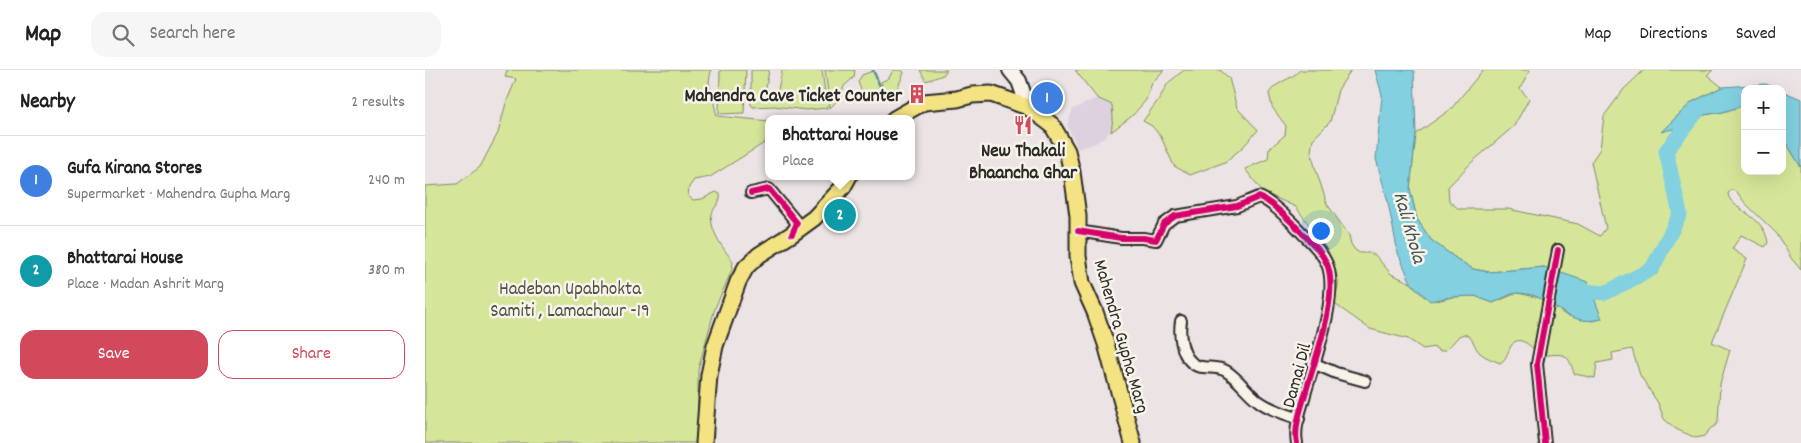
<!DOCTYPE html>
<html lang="en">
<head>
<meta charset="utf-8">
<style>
  :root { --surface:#fff; --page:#f6f6f6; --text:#202124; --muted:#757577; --line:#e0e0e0; --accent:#d1495b }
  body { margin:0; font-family:Dekko,sans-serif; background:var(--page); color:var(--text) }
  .controls { position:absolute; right:15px; top:15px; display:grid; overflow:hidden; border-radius:10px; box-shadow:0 5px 20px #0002 }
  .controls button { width:45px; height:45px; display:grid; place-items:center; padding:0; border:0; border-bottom:1px solid var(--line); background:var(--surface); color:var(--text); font:25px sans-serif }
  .you { position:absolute; left:895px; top:160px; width:18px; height:18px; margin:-12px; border:4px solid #fff; border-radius:50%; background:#1a73e8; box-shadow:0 0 0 8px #1a73e833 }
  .badge { display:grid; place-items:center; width:32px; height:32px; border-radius:50%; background:var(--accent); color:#fff; font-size:16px; font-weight:700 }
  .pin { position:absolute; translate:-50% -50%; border:2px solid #fff; box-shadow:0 1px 5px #0006 }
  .popup { position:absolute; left:340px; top:45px; width:150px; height:65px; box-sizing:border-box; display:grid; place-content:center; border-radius:10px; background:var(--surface); filter:drop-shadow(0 1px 4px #0005); font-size:16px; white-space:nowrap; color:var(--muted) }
  .popup b { font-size:19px; color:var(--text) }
  .popup::after { content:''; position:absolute; left:50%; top:100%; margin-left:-10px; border:10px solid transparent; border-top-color:var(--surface) }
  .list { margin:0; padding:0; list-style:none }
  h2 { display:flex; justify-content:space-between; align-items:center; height:65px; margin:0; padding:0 20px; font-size:21px }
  h2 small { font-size:16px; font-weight:400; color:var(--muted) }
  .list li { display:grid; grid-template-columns:32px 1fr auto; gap:15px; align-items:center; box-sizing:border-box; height:90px; padding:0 20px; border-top:1px solid var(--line) }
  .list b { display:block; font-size:19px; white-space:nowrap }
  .list p { margin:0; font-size:16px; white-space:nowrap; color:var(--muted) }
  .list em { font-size:16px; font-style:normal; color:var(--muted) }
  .actions { display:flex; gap:10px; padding:15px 20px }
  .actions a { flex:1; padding:11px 0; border:1px solid var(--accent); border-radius:15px; text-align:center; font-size:18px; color:var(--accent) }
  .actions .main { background:var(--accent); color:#fff }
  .icon { flex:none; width:28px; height:28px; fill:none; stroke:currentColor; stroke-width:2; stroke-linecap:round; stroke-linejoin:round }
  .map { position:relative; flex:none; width:1376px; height:373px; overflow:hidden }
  header { display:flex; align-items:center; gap:30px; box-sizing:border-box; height:70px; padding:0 25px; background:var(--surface); border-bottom:1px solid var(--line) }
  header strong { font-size:24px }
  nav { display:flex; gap:28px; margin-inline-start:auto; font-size:18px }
  .search { width:350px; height:45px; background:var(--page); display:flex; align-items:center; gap:12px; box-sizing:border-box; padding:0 18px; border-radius:15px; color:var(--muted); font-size:19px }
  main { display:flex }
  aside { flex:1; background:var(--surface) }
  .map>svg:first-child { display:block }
  .built { fill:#ded1df }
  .green { fill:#d5e69a; stroke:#808862 }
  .water { fill:#82d0e0; stroke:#5f8e98 }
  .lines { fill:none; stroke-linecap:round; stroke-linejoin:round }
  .stream { stroke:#5f8e98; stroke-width:2.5 }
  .river { stroke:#82d0e0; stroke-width:15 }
  .minor-casing { stroke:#2b2b2b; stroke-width:14 }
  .secondary-casing { stroke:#2b2b2b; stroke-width:18 }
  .primary-casing { stroke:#2b2b2b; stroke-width:19 }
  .minor { stroke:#f7f3e8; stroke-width:10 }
  .secondary { stroke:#f7f3e8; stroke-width:14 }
  .primary { stroke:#f4e382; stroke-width:15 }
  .cycleway-casing { stroke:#f7f3e8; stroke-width:9 }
  .cycleway { stroke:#d6006c; stroke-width:6 }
  .labels { text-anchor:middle; stroke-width:5; stroke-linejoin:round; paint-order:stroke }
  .poi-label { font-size:19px; font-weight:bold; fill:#2b2b2b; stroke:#f7f3e8; text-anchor:end }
  .park-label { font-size:19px; fill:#4d5041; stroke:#f7f3e8 }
  .street-label { font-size:19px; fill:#2b2b2b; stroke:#f7f3e8 }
  .water-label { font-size:20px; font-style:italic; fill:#415458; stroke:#f7f3e8 }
</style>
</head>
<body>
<header>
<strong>Map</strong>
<div class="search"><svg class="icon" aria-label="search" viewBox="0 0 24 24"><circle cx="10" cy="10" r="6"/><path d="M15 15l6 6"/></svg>Search here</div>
<nav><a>Map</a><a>Directions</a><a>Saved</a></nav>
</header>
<main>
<aside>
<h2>Nearby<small>2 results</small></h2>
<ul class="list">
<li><span class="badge" style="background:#3f7fe0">1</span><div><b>Gufa Kirana Stores</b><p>Supermarket · Mahendra Gupha Marg</p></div><em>240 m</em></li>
<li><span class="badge" style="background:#0f9aa8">2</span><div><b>Bhattarai House</b><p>Place · Madan Ashrit Marg</p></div><em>380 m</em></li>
</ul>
<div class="actions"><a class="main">Save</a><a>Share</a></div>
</aside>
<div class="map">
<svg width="1376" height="373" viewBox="0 0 1376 373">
  <rect width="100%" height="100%" fill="#ece4e4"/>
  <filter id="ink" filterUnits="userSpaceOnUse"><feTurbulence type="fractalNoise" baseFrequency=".02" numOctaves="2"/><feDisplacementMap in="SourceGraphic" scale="10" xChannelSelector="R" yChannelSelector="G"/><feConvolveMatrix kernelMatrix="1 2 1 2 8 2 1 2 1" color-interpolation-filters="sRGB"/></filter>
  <g filter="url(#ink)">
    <polygon class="built" points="672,28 687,35 688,48 686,62 671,73 653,79 642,55 648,39"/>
    <g class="green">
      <path d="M 82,0 L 286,0 L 284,12 L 292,46 L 344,51 L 344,70 L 285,107 L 269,110 L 264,117 L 263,126 L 268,130 L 277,129 L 291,122 L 295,124 C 296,132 291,135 288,141 C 281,156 299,180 308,191 L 307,200 L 290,238 L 273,300 L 273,373 L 0,373 L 0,116 L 32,114 L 55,97 L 73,63 L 81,33 L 91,9 L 80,7 Z"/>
      <polygon points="295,0 321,0 319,43 294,44"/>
      <polygon points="326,0 344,0 339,29 351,30 357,0 397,0 402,38 381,40 349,36 328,37 326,35"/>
      <polygon points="400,0 430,0 429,7 419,16 416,27 405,38"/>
      <polygon points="468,0 477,0 479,3 472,19 464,21 461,19 458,19 456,12 464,8"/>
      <polygon points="495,0 522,0 518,5 501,11"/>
      <polygon points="650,0 739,0 727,13 721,30 707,46 686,62 688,48 687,35 672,28"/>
      <polygon points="759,0 795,0 804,8 812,38 833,60 817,78 800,92 765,105 749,96 736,67 727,56 718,51 734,29 743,13"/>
      <path d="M 875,0 L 926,0 L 913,20 L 905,52 L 888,69 L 886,81 L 890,97 L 902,134 L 924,165 L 926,174 L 930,180 L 935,183 L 945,183 L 950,185 L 966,204 L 986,213 L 998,226 L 1012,231 L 1027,227 L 1050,226 L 1068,233 L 1092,223 L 1120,229 L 1140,245 L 1167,251 L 1177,249 L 1140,205 L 1119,197 L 1065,202 L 1048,199 L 1032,189 L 1006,170 L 992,149 L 985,119 L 991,64 L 1026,39 L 1058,0 L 1105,0 L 1095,19 L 1104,29 L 1089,56 L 1046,93 L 1023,117 L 1024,131 L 1034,139 L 1083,139 L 1153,154 L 1175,166 L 1181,158 L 1166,92 L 1175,79 L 1179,46 L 1199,19 L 1219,0 L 1288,0 L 1282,5 L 1297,17 L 1267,32 L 1237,61 L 1267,54 L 1279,45 L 1298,42 L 1320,35 L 1320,101 L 1357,101 L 1357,66 L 1376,97 L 1376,200 L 1366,188 L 1352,164 L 1320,133 L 1312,122 L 1307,120 L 1303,123 C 1304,140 1339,143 1343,173 L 1340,177 L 1316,165 L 1307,179 L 1322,189 L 1287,272 L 1305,280 L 1295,314 L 1293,352 L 1290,356 L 1286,358 L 1279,366 L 1271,368 L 1251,359 L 1239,349 L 1233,333 L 1215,305 L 1207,279 L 1187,283 L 1188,290 L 1172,293 L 1170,308 L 1149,304 C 1143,280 1137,284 1115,286 C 1109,279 1094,262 1086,276 C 1082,283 1082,289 1075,293 C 1068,290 1061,288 1055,283 C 1048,276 1049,267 1039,264 L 1034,266 L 1021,280 L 1015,281 L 1009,277 L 998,279 L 983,269 L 945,259 L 907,232 L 907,228 L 913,218 L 913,209 L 903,181 L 871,137 L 838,122 L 820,99 L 843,89 L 844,79 L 860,65 L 861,56 L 847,37 L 844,23 C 853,10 865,11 875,0 Z"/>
      <polygon points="448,1 456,20 453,23 439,28 433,12 437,5"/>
    </g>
    <g class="water">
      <path d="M 950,0 L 989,0 L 991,64 L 985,119 L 992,149 L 1006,170 L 1032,189 L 1048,199 L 1065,202 L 1119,197 L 1163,212 L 1177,249 C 1136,258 1131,224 1093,223 C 1086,223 1075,230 1068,233 L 1050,226 L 1027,227 L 1005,231 L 986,213 L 973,183 L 962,128 L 951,89 L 957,25 Z"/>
      <polygon points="1341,14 1353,19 1320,19 1320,35 1298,42 1279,45 1267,54 1236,62 1267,32 1297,17"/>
      <polygon points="1357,21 1376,29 1376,97 1357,66"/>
    </g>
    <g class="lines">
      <polyline class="stream" points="448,0 456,18"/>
      <polyline class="river" points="1147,220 1180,223 1227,199 1255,144 1241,81 1274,39"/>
      <g class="minor-casing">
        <g id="minor">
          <polyline points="326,123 344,119 372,153 367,163"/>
          <path d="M 653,161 L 696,168 L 718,168 L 731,170 L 739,154 L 750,146 L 812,136 L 834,127 C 846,131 869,154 878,164 C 887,173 897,182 902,194 C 915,225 888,295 879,328 C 875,342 869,359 872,373"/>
          <path d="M 756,251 C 754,263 756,282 765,291 C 775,302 789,294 801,301 C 815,310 822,323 835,332 C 846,340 861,344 874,349"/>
          <polyline points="888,293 911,303 940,311"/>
          <polyline points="1120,373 1112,294 1133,180"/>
        </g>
      </g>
      <g class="secondary-casing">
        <polyline id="secondary" points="585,0 594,11 603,37"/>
      </g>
      <g class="primary-casing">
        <g id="primary">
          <polyline points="469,49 499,32 532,29 547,25 566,24 603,37 627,55 642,81 647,102 653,146 653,186 657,213 670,242 681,274 708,373"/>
          <polyline points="279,373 284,305 290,276 313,212 321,197 334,185 367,164 389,148 418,117 424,106"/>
        </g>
      </g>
      <use href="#minor" class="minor"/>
      <use href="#secondary" class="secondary"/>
      <use href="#primary" class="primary"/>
      <g class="cycleway-casing">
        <g id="cycleway">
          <polyline points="326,123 344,119 372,153 367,164"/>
          <path d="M 653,161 L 696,168 L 718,168 L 731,170 L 739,154 L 750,146 L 812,136 L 834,127 C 846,131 869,154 878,164 C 887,173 897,182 902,194 C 915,225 888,295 879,328 C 875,342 869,359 872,373"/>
          <polyline points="1120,373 1112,294 1133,180"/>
        </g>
      </g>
      <use href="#cycleway" class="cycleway"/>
    </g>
  </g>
  <defs>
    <g id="building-bare" transform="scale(1.5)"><path d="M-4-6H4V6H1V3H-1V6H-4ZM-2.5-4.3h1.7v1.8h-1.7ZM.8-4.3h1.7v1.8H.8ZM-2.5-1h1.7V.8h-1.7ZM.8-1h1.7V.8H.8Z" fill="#d1495b" stroke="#f7f3e8" stroke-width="2.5" paint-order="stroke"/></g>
    <g id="restaurant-bare" transform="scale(1.5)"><path d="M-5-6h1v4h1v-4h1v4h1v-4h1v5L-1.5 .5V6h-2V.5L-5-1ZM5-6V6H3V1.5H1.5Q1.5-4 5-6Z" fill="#d1495b" stroke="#f7f3e8" stroke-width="2.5" paint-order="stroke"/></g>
  </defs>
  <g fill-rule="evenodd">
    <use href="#building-bare" x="492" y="24"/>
    <use href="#restaurant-bare" x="598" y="55"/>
  </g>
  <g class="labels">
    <g class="poi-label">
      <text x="477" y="31">Mahendra Cave Ticket Counter</text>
      <text x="598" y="86" text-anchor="middle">New Thakali<tspan x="598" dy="22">Bhaancha Ghar</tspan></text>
    </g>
    <g class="park-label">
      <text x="145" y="224">Hadeban Upabhokta<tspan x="145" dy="22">Samiti , Lamachaur -19</tspan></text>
    </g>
    <g class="street-label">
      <text transform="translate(698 266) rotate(74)" y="7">Mahendra Gupha Marg</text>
      <text transform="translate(870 305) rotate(-75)" y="7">Damai Dil</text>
    </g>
    <g class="water-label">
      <text transform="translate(986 157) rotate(74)" y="7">Kali Khola</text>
    </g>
  </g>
</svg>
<div class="controls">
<button>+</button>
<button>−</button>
</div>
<div class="you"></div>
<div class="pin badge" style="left:622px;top:28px;background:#3f7fe0">1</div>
<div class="pin badge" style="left:415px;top:145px;background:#0f9aa8">2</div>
<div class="popup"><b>Bhattarai House</b>Place</div>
</div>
</main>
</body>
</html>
